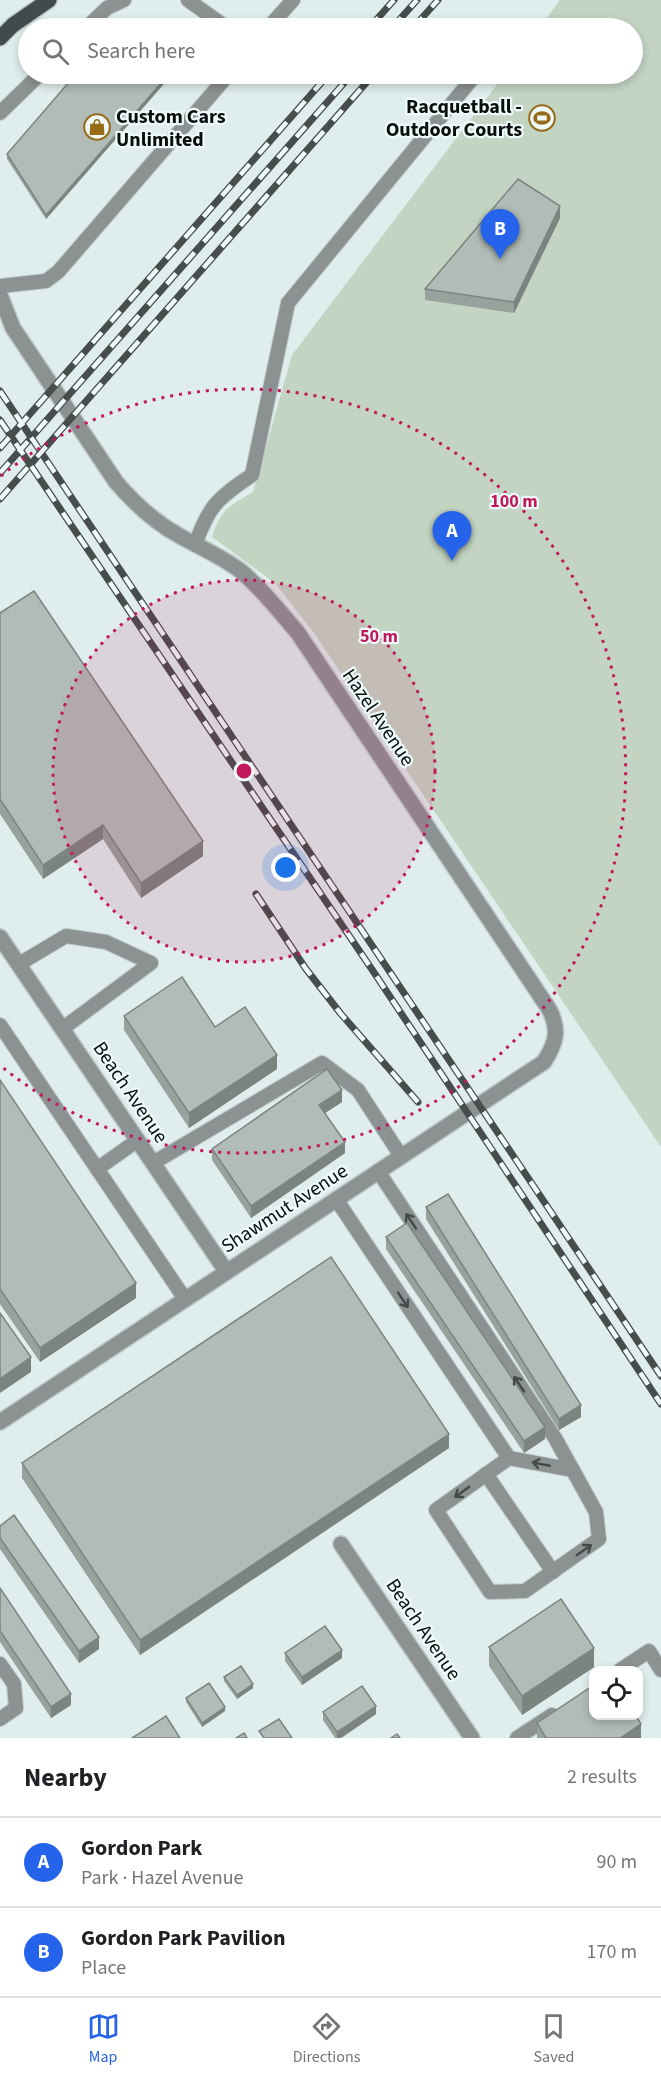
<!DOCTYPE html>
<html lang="en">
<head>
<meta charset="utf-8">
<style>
  :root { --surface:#fff; --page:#f2f2f2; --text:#202124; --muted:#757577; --line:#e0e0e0; --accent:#2563eb }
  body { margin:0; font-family:"Source Sans 3",sans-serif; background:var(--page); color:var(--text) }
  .controls { position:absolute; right:18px; bottom:18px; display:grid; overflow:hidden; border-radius:12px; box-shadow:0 3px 9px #0003 }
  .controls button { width:54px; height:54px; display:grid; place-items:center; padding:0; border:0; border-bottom:2px solid var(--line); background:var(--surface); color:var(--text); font:30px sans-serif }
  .you { position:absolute; left:286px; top:868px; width:21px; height:21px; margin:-15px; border:4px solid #fff; border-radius:50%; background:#1a73e8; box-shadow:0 0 0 9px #1a73e833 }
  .badge { display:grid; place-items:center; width:39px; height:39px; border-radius:50%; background:var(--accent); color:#fff; font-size:20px; font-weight:700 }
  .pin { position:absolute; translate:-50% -50px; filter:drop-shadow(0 2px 3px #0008) }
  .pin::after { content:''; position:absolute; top:32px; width:21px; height:18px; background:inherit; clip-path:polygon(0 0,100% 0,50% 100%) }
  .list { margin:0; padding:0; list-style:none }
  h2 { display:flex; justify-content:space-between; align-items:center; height:78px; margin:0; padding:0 24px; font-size:26px }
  h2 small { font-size:20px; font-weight:400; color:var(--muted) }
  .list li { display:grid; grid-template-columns:39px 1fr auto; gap:18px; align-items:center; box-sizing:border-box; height:90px; padding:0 24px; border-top:2px solid var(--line) }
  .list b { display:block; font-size:22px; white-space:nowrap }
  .list p { margin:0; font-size:20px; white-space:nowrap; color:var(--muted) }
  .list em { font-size:20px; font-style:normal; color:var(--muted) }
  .icon { flex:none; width:33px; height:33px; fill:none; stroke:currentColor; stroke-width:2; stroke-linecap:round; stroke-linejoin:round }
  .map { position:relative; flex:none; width:661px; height:1738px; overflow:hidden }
  .search { position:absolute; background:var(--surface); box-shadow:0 3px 9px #0003; left:18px; right:18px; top:18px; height:66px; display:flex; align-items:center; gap:15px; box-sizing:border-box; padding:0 21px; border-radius:33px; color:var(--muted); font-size:22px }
  .sheet { height:258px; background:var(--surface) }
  nav { display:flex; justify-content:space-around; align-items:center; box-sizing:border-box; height:84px; border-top:2px solid var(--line); background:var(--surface); font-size:16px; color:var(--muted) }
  nav a { display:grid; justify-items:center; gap:3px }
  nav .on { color:var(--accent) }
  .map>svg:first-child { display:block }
  .green { fill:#c3d4c3 }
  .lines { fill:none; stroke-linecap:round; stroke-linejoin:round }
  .service-casing { stroke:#bdc9c8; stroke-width:16 }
  .minor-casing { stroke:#bdc9c8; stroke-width:18 }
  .primary-casing { stroke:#bdc9c8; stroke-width:18 }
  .service { stroke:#8c9192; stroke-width:14 }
  .minor { stroke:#8c9192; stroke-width:15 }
  .primary { stroke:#414a4c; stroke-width:15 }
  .rail-casing { stroke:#464d4c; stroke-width:7 }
  .rail { stroke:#edfaf9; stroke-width:4.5; stroke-dasharray:14; stroke-linecap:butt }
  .wall { fill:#98a29d }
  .shaded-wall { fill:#7c8480 }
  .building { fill:#b1bcb7; stroke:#7c8480; stroke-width:1.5 }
  .oneway { stroke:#444a49 }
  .ring { fill:none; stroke:#c2185b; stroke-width:3; stroke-dasharray:3 6 }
  .labels { text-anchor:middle; stroke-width:4.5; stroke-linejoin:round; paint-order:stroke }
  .poi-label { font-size:20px; font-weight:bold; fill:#0a0f0e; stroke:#edfaf9; text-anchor:end }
  .street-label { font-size:20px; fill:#0a0f0e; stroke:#edfaf9 }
  .centre { fill:#c2185b; stroke:#edfaf9; stroke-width:3 }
  .ring-label { font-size:18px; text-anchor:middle; font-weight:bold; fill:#c2185b; stroke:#edfaf9; stroke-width:4.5; stroke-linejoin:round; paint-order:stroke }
</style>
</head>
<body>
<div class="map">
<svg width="661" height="1738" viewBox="0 0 661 1738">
  <rect width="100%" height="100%" fill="#dfedec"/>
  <path class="green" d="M 560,0 L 661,0 L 661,1147 L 314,633 L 276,584 L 212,537 C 220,510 229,506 253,492 L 292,355 L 505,74 L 632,74 L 632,28 L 539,28 Z"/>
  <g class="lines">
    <g class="service-casing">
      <g id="service">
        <polyline points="188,0 227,28"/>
        <polyline points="86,28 107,8 124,0"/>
        <polyline points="268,28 293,0"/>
        <polyline points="0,113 40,74"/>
        <polyline points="0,286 46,281 58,272 229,74"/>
        <path d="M 195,545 C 209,505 218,498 252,475 L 288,303 L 476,74"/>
        <polyline points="19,964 66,936 106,942 151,963 62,1029"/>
        <polyline points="0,1025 185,1299"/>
        <polyline points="153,1163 322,1063 358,1090 401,1156"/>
        <polyline points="97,1169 138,1140"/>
        <polyline points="378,1171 555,1438 596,1512 599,1539 525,1591 490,1592 436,1510 509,1458"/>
        <polyline points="336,1199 509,1458 573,1470"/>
        <polyline points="486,1474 553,1572"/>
        <polyline points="0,1664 14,1684 16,1708 0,1719"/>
        <polyline points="620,1670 649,1651 661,1670"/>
        <polyline points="517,1738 552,1715"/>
      </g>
    </g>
    <g class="minor-casing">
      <g id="minor">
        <path d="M 0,295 L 13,328 L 116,482 C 133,502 155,522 178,535 C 199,547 223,557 242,572 C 263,590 280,612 298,633 L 549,1009 C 560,1030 556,1043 544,1062 L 0,1422"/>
        <polyline points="0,937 226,1271"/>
        <polyline points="341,1544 472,1738"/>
      </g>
    </g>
    <g class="primary-casing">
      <polyline id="primary" points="0,38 13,25 49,0"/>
    </g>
    <use href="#service" class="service"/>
    <use href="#minor" class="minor"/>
    <use href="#primary" class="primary"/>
    <g class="rail-casing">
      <g id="rail">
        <polyline points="369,28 394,0"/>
        <polyline points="392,28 417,0"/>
        <polyline points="413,28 438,0"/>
        <polyline points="0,391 661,1376"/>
        <polyline points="0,420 371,968 661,1404"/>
        <polyline points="0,448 329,74"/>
        <polyline points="0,473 352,74"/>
        <polyline points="0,499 374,74"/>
        <polyline points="256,894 306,969 341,1014 418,1102"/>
      </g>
    </g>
    <use href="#rail" class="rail"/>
  </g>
  <g class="wall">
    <polygon points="169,78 46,219 7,159 7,154"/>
    <polygon points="560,218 514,313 425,300 425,289"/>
    <polygon points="0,613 203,856 141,898 103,839 43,879 0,814"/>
    <polygon points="124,1016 277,1069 189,1128 124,1030"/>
    <polygon points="0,1080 136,1298 40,1362 0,1304"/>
    <polygon points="342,1102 325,1113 345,1153 251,1218 212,1160 212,1149"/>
    <polygon points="426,1207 581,1417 559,1430 426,1219"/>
    <polygon points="386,1237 545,1439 524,1453 386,1249"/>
    <polygon points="449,1448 140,1655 22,1478 22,1463"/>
    <polygon points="0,1526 99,1649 79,1663 0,1549"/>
    <polygon points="0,1588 71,1705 51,1718 0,1642"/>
    <polygon points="489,1647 594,1667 522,1715 489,1666"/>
    <polygon points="285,1653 342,1658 302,1685 285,1661"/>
    <polygon points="224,1677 253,1688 237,1699 224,1681"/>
    <polygon points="186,1698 225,1711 202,1727 186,1702"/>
    <polygon points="323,1712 376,1714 341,1738 335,1738 323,1720"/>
    <polygon points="537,1723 641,1738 537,1738"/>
  </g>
  <g class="shaded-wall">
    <polygon points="169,74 169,78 46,219 46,215"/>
    <polygon points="560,206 560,218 514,313 514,302"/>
    <polygon points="103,825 103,839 43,879 43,865"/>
    <polygon points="203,841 203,856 141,898 141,883"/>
    <polygon points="277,1055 277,1069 189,1128 189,1113"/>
    <polygon points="342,1090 342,1102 319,1117 319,1105"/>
    <polygon points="345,1142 345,1153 251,1218 251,1206"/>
    <polygon points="136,1283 136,1298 40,1362 40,1348"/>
    <polygon points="31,1357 31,1372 0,1393 0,1379"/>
    <polygon points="581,1405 581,1417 559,1430 559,1419"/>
    <polygon points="545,1427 545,1439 524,1453 524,1441"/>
    <polygon points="449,1434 449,1448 140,1655 140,1640"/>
    <polygon points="99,1637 99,1649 79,1663 79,1651"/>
    <polygon points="594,1648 594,1667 522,1715 522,1696"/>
    <polygon points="342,1650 342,1658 302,1685 302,1677"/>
    <polygon points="253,1684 253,1688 237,1699 237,1695"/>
    <polygon points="71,1694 71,1705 51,1718 51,1707"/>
    <polygon points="376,1706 376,1714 341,1738 337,1738 337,1732"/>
    <polygon points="225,1707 225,1711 202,1727 202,1723"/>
    <polygon points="641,1724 641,1738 620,1738"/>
  </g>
  <g class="building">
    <polygon points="76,74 169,74 46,215 7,154"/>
    <polygon points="518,179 560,206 514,302 425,289"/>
    <polygon points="34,591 203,841 141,883 103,825 43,865 0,799 0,613"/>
    <polygon points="182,977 215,1027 245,1007 277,1055 189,1113 124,1016"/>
    <polygon points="327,1069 342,1090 319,1105 345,1142 251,1206 212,1149"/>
    <polygon points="0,1080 136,1283 40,1348 0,1289"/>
    <polygon points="448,1194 581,1405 559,1419 426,1207"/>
    <polygon points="407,1223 545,1427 524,1441 386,1237"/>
    <polygon points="331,1257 449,1434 140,1640 22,1463"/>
    <polygon points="0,1313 31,1357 0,1379"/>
    <polygon points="14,1515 99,1637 79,1651 0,1538 0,1526"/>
    <polygon points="0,1588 71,1694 51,1707 0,1631"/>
    <polygon points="561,1599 594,1648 522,1696 489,1647"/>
    <polygon points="325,1626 342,1650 302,1677 285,1653"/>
    <polygon points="241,1666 253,1684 237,1695 224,1677"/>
    <polygon points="209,1683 225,1707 202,1723 186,1698"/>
    <polygon points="594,1685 594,1716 636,1716 641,1724 620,1738 546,1738 537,1723"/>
    <polygon points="362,1686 376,1706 337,1732 323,1712"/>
    <polygon points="166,1716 180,1738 132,1738"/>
    <polygon points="279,1719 292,1738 264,1738 259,1731"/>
    <polygon points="244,1733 247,1738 236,1738"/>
    <polygon points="397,1734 400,1738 391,1738"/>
  </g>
  <defs><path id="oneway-shaft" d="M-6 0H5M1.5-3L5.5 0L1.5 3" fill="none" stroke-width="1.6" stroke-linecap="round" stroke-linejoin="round" transform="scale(1.5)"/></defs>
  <g class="oneway">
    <use href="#oneway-shaft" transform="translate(411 1221) rotate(-124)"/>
    <use href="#oneway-shaft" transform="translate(403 1300) rotate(56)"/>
    <use href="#oneway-shaft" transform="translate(519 1384) rotate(-124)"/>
    <use href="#oneway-shaft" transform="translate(541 1464) rotate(-169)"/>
    <use href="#oneway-shaft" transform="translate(462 1492) rotate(144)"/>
    <use href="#oneway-shaft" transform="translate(584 1550) rotate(-35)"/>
  </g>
  <circle cx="244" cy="771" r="191" fill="#c2185b" fill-opacity=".12"/>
  <g class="ring">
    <circle cx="244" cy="771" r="191"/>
    <path d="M1 476A382 382 0 1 1 1 1066"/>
  </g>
  <defs>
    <g id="stadium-ring" transform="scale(1.35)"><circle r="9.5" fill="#edfaf9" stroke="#966a17" stroke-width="1.5"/><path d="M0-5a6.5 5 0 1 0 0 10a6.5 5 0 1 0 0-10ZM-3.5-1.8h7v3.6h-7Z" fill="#966a17"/></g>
    <g id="shop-ring" transform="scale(1.35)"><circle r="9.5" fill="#edfaf9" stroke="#966a17" stroke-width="1.5"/><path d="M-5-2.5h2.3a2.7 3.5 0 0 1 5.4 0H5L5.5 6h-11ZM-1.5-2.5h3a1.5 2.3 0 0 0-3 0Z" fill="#966a17"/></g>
  </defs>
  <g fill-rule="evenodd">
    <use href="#stadium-ring" x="542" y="118"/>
    <use href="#shop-ring" x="97" y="127"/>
  </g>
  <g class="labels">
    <g class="poi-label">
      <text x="522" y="113">Racquetball -<tspan x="522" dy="23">Outdoor Courts</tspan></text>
      <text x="116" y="123" text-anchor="start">Custom Cars<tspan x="116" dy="23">Unlimited</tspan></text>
    </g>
    <g class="street-label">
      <text transform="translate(379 717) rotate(56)" y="7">Hazel Avenue</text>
      <text transform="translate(131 1092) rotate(56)" y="7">Beach Avenue</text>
      <text transform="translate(284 1208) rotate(-33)" y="7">Shawmut Avenue</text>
      <text transform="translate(424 1629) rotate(56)" y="7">Beach Avenue</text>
    </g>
  </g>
  <circle cx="244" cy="771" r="9" class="centre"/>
  <g class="ring-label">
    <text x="514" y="507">100 m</text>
    <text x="379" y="642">50 m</text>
  </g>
</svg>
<div class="controls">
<button><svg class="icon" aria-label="locate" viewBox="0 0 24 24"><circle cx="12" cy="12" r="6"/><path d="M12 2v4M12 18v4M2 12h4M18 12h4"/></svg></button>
</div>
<div class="you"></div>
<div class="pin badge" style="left:452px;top:561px">A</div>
<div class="pin badge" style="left:500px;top:259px">B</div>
<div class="search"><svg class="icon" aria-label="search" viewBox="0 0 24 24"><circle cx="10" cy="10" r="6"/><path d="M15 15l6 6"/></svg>Search here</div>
</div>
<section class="sheet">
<h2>Nearby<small>2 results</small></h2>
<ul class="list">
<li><span class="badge">A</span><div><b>Gordon Park</b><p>Park · Hazel Avenue</p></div><em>90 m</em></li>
<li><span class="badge">B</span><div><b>Gordon Park Pavilion</b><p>Place</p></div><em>170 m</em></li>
</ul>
</section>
<nav>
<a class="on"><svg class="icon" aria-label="map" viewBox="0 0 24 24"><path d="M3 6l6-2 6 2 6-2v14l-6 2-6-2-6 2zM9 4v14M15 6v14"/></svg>Map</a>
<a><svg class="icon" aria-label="directions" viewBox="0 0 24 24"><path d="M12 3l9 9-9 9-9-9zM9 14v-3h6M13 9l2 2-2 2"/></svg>Directions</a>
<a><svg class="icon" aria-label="saved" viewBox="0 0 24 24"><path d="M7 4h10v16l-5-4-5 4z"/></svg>Saved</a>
</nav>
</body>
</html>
